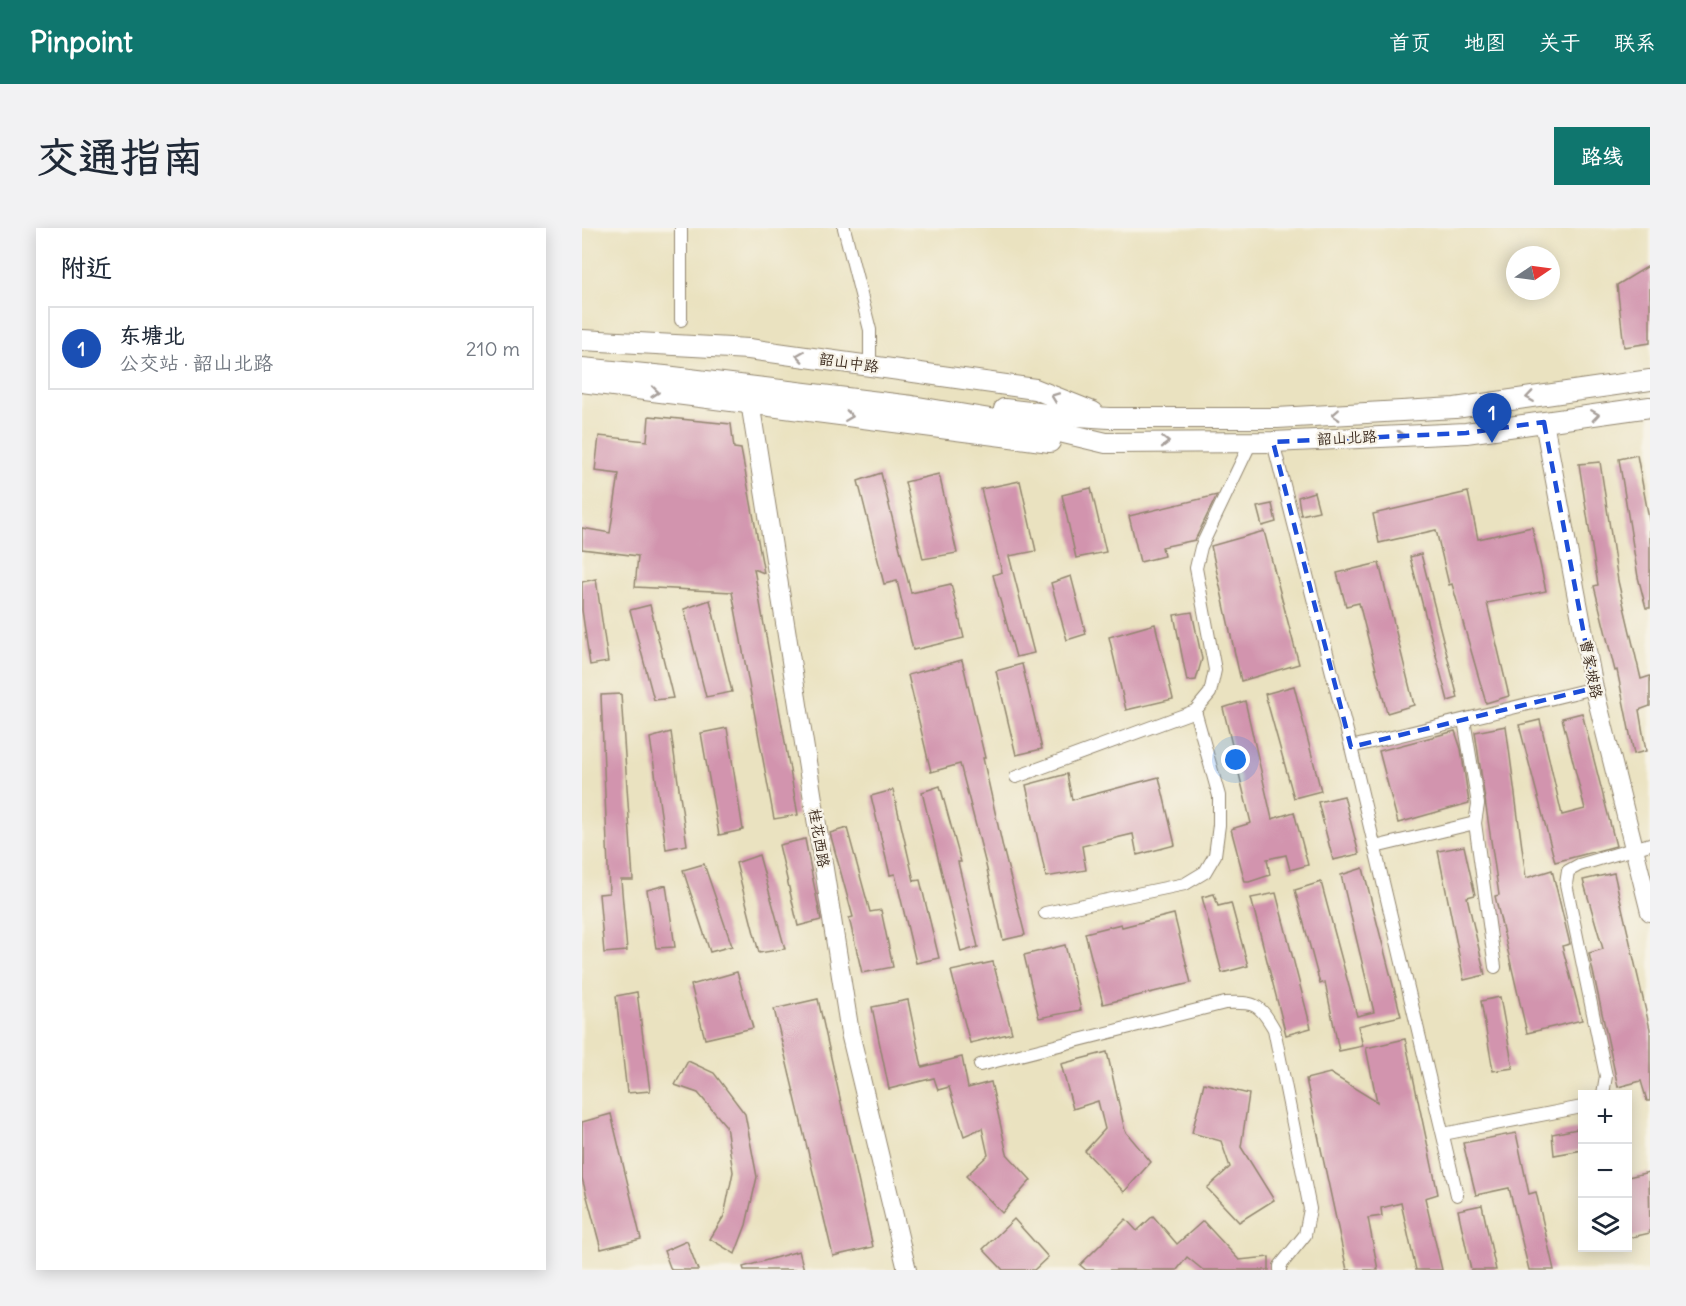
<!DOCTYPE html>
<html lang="zh">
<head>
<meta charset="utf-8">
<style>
  :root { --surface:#fff; --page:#f2f2f3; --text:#1f2937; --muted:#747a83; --line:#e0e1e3; --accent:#0f766e }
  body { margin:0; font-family:Delius,"LXGW WenKai TC",sans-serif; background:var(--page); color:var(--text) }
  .controls { position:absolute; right:18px; bottom:18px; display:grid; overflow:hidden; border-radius:0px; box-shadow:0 3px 15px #0003 }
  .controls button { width:54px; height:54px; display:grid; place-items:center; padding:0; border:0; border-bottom:2px solid var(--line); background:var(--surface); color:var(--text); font:30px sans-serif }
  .compass { position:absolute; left:924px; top:18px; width:54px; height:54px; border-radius:50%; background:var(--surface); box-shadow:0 3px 15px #0003; rotate:77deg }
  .you { position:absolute; left:654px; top:532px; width:21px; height:21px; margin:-15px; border:4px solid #fff; border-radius:50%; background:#1a73e8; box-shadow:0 0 0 9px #1a73e833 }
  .badge { display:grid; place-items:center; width:39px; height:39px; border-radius:50%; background:var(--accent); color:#fff; font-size:20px; font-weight:700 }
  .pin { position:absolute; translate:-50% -50px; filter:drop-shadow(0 2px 3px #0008) }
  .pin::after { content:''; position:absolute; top:32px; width:21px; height:18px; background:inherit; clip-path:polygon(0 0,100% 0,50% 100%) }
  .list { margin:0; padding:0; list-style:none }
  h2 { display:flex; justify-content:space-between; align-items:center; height:78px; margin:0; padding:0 24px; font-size:26px }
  h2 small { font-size:20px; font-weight:400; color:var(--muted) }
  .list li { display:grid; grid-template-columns:39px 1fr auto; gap:18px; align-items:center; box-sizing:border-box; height:84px; margin:0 12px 12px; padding:0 12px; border:2px solid var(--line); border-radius:0px }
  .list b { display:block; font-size:22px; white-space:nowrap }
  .list p { margin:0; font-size:20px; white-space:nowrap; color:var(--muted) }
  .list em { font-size:20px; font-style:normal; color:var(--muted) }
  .icon { flex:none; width:33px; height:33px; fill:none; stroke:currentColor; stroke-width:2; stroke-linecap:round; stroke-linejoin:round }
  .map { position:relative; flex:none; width:1068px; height:1042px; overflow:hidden; border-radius:0px }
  header { display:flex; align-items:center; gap:36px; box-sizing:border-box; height:84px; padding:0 30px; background:var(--accent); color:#fff }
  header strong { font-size:28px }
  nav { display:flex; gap:33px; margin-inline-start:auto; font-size:21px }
  .intro { display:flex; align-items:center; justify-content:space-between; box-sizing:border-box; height:144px; padding:0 36px }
  h1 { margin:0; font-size:42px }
  .button { padding:15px 27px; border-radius:0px; background:var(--accent); color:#fff; font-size:21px; font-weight:700 }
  main { display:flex; gap:36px; padding:0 36px }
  aside { flex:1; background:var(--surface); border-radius:0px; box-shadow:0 3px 15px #0003 }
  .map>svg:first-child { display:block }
  .building { fill:#d294ae }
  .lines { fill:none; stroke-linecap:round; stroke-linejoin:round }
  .street-casing { stroke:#92866f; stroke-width:14 }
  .secondary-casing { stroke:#92866f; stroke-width:20 }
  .primary-casing { stroke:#92866f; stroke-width:22 }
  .street { stroke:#fff; stroke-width:12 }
  .secondary { stroke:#fff; stroke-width:18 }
  .primary { stroke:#fff; stroke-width:20 }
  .oneway { stroke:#a79f9a }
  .marked { fill:none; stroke:#1d4ed8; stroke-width:4.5; stroke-dasharray:12 8; stroke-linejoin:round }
  .labels { text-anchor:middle; stroke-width:4.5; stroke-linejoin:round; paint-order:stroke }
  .street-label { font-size:15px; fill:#3b2a1e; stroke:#f7f3e8 }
</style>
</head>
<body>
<header>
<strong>Pinpoint</strong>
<nav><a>首页</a><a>地图</a><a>关于</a><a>联系</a></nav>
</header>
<div class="intro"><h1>交通指南</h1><a class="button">路线</a></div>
<main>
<aside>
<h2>附近<small></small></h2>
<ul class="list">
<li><span class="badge" style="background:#1a4fb4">1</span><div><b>东塘北</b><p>公交站 · 韶山北路</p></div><em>210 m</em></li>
</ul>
</aside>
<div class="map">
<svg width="1068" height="1042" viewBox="0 0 1068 1042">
  <rect width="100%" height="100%" fill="#f7f3e8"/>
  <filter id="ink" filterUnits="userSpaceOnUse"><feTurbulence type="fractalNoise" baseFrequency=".0167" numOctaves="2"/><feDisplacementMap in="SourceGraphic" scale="12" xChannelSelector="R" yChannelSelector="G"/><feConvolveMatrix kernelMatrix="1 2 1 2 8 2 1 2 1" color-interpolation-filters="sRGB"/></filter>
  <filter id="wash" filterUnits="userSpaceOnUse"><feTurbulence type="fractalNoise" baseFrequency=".008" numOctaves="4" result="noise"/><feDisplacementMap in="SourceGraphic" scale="24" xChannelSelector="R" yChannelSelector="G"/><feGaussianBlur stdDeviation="1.35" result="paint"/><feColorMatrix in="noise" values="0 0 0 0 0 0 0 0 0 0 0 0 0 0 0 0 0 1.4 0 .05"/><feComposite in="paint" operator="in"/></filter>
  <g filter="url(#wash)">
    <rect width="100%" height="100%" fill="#eae2c0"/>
    <g id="blocks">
      <g class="building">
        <polygon points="1068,37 1068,115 1042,119 1035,57"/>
        <polygon points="67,188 149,196 152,220 159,221 182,345 172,341 216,587 192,591 150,364 53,359 56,328 0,321 0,300 28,305 37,246 13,243 17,208 65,213"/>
        <polygon points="1055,227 1068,296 1068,380 1064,380 1056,349 1037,231"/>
        <polygon points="1018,234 1036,353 1059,451 1068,448 1068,478 1057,482 1064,523 1052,526 1035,442 1033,443 1012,358 1016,357 997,236"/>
        <polygon points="299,245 329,365 369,356 382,410 331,422 315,353 302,356 276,253"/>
        <polygon points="357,246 375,325 341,331 323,254"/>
        <polygon points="438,253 454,323 427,328 452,425 434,429 411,347 420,344 399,261"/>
        <polygon points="509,260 524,324 494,330 480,267"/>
        <polygon points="732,264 737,283 719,287 716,269"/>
        <polygon points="886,264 896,311 950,299 964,363 905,375 927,468 904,475 870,356 867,357 854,302 797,315 791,286"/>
        <polygon points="635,267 613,312 580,319 582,328 558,334 547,288"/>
        <polygon points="690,276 694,294 680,298 675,279"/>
        <polygon points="682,303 717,436 659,453 629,318"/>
        <polygon points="839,326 876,470 866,473 828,329"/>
        <polygon points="797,335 832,477 805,485 777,375 764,378 755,345"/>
        <polygon points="489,348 504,406 485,412 469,355"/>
        <polygon points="14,351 26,434 8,437 0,382 0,354"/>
        <polygon points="128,372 150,464 124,469 102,381"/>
        <polygon points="68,377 91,470 72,472 48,382"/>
        <polygon points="610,384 620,431 614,452 605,453 592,387"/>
        <polygon points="573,396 591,471 544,482 527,409"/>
        <polygon points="380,432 403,530 401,530 421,620 443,707 421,712 404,637 378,536 349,544 326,447"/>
        <polygon points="440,436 460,521 434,527 414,443"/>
        <polygon points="712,458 739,563 712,570 683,466"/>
        <polygon points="39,466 51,652 39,652 45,723 22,725 17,666 27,665 19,467"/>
        <polygon points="663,473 690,591 712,584 726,637 708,642 704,627 685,631 688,647 667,654 663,654 649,601 669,595 641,480"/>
        <polygon points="1000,485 1034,618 973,634 937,497 958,492 980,587 1003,581 980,490"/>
        <polygon points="924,498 944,650 970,642 988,716 980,718 1000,792 945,805 913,668 917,667 893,504"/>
        <polygon points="145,500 161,602 137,607 119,505"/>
        <polygon points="873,503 879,521 887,575 816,595 797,523"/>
        <polygon points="89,504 105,617 84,621 68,510"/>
        <polygon points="485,546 490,572 577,549 593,617 555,627 551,606 500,618 504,642 464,649 444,557"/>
        <polygon points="358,558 379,634 376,634 396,719 379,724 340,564"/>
        <polygon points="311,562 332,653 338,652 357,730 334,735 313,646 308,647 289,568"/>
        <polygon points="762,568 777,626 751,632 736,574"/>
        <polygon points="265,600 288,684 299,682 311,739 280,745 267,690 271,689 248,605"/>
        <polygon points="223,611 239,692 216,698 197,617"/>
        <polygon points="882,618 893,667 885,669 903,747 882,752 856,623"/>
        <polygon points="177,627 203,721 177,725 154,635"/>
        <polygon points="122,636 150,718 128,724 101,642"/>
        <polygon points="781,640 819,788 776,798 781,818 757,823 743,754 738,756 713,662 739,654 775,788 792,784 759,647"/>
        <polygon points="1032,645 1068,801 1068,873 1065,873 1059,853 1036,859 1007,725 1021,721 1001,652"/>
        <polygon points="84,657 93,719 74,720 65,662"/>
        <polygon points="694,665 729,800 704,807 669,670"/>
        <polygon points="632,666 636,678 649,675 666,738 640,745 620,669"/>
        <polygon points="592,686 609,755 521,776 503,705 539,696 540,699"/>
        <polygon points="483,717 499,782 457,790 442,727"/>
        <polygon points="411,734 430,805 388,815 369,743"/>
        <polygon points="155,744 171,800 123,811 109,757"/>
        <polygon points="55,764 68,863 45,865 34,768"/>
        <polygon points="918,769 931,840 911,843 899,773"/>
        <polygon points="236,771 291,1019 251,1028 192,781"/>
        <polygon points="326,772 340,839 380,829 386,860 409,854 425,926 449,952 420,985 384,948 406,927 400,900 382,908 367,859 356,862 352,850 307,861 290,779"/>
        <polygon points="823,811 856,966 843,970 860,1042 834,1042 819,975 799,980 800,988 786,990 796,1042 765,1042 724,851 748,845 795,874 784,820"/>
        <polygon points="525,824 543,903 569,934 542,964 503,923 523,901 516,873 491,881 479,836"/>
        <polygon points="106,833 132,845 163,886 175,949 164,997 153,1026 128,1011 142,988 151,944 144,898 116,865 93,857"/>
        <polygon points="622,855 667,866 659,919 692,972 657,994 625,960 648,939 639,913 610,905"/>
        <polygon points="29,886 59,1011 19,1021 0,950 0,894"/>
        <polygon points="1000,900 1000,922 972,927 970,906"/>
        <polygon points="934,905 947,966 954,964 972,1042 947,1042 927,960 894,967 881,915"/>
        <polygon points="1067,944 1068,1005 1046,1010 1046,949"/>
        <polygon points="900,977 914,1042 889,1042 876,982"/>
        <polygon points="571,988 595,1016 621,993 657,1032 687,1029 687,1042 621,1042 605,1029 595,1042 504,1042 498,1037 544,991 555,1003"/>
        <polygon points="432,991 466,1029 452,1042 421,1042 401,1021"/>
        <polygon points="105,1013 116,1042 89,1042 82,1023"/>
        <polygon points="217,1023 222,1042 162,1042 161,1039"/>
      </g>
    </g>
  </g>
  <g filter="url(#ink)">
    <use href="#blocks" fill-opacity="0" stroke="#92866f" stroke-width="1.5"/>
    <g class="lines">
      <g class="street-casing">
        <g id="street">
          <polyline points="262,0 288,102 288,138"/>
          <polyline points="99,92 99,0"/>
          <polyline points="691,214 769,519 875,967"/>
          <polyline points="882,492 896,576 893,595 913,739"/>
          <polyline points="769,519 1012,460"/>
          <polyline points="434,549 613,483 628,465 633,442 614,340 619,319 669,214"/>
          <polyline points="793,619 893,595"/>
          <polyline points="463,685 603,656 623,644 633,627 637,597 637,568 613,483"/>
          <path d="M 398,837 L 643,775 C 673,774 677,775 692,801 L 728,981 L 723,1007 L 698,1038 L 698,1042"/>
          <polyline points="1021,866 1024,848 984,656 986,643 997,637 1068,616"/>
          <polyline points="861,906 1000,879"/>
        </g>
      </g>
      <g class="secondary-casing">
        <g id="secondary">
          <polyline points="168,174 268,805 325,1042"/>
          <polyline points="962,194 1012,460 1068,684"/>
        </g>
      </g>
      <g class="primary-casing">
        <g id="primary">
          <polyline points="0,112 167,121 453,161 511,184"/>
          <polyline points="0,140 83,148 330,178 461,200 524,215 691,214 884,205 1068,179"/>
          <polyline points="0,154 468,214"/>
          <polyline points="422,181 465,186 527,190 695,190 873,180 1068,152"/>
        </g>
      </g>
      <use href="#street" class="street"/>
      <use href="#secondary" class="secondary"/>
      <use href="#primary" class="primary"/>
    </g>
    <defs><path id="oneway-chevron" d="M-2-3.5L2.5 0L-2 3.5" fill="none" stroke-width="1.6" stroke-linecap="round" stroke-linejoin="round" transform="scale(1.5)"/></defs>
    <g class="oneway">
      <use href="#oneway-chevron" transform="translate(218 128) rotate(-172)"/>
      <use href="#oneway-chevron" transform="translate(73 164) rotate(6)"/>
      <use href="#oneway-chevron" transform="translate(473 169) rotate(-159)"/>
      <use href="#oneway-chevron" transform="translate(948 169) rotate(172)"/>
      <use href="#oneway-chevron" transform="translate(754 187) rotate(177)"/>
      <use href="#oneway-chevron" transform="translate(1013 187) rotate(-8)"/>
      <use href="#oneway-chevron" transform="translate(267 188) rotate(8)"/>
      <use href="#oneway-chevron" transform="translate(819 208) rotate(-3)"/>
      <use href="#oneway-chevron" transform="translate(583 214)"/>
    </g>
  </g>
  <path class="marked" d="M 962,194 L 1012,460 L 769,519 L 691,214 L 884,205 Z"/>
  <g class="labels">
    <g class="street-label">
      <text transform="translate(267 135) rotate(8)" y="5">韶山中路</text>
      <text transform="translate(765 210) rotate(-3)" y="5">韶山北路</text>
      <text transform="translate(1009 441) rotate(79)" y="5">曹家坡路</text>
      <text transform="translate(237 610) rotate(81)" y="5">桂花西路</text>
    </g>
  </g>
</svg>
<div class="controls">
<button>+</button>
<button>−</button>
<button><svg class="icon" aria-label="layers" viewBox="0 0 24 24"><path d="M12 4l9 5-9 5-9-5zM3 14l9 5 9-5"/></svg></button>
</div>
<svg class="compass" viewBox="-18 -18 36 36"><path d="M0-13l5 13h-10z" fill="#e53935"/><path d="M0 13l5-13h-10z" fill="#747a83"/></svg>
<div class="you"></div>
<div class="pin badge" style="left:910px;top:215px;background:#1a4fb4">1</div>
</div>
</main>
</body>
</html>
